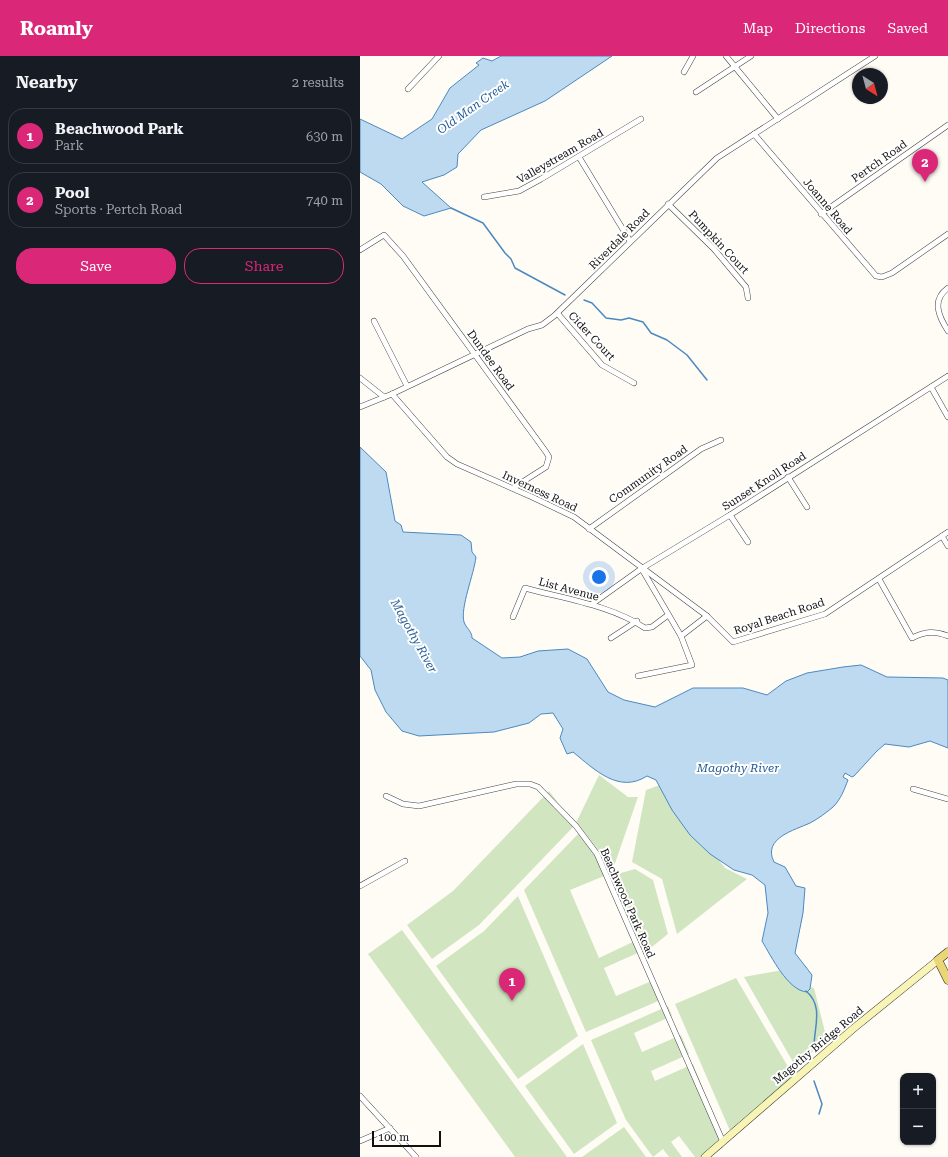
<!DOCTYPE html>
<html lang="en">
<head>
<meta charset="utf-8">
<style>
  :root { --surface:#171b24; --page:#242831; --text:#f1f3f6; --muted:#9ea1a6; --line:#363941; --accent:#db2777 }
  body { margin:0; font-family:"Roboto Serif",serif; background:var(--page); color:var(--text) }
  .controls { position:absolute; right:12px; bottom:12px; display:grid; overflow:hidden; border-radius:8px; box-shadow:0 1px 3px #0004 }
  .controls button { width:36px; height:36px; display:grid; place-items:center; padding:0; border:0; border-bottom:1px solid var(--line); background:var(--surface); color:var(--text); font:20px sans-serif }
  .compass { position:absolute; left:492px; top:12px; width:36px; height:36px; border-radius:50%; background:var(--surface); box-shadow:0 1px 3px #0004; rotate:144deg }
  .scale { position:absolute; left:12px; bottom:10px; width:69px; box-sizing:border-box; padding-left:4px; border:2px solid #101010; border-top:0; font-size:11px; line-height:14px; white-space:nowrap; color:#101010; -webkit-text-stroke:3px #fff; paint-order:stroke }
  .you { position:absolute; left:239px; top:521px; width:14px; height:14px; margin:-10px; border:3px solid #fff; border-radius:50%; background:#1a73e8; box-shadow:0 0 0 6px #1a73e833 }
  .badge { display:grid; place-items:center; width:26px; height:26px; border-radius:50%; background:var(--accent); color:#fff; font-size:13px; font-weight:700 }
  .pin { position:absolute; translate:-50% -33px; filter:drop-shadow(0 1px 2px #0008) }
  .pin::after { content:''; position:absolute; top:21px; width:14px; height:12px; background:inherit; clip-path:polygon(0 0,100% 0,50% 100%) }
  .list { margin:0; padding:0; list-style:none }
  h2 { display:flex; justify-content:space-between; align-items:center; height:52px; margin:0; padding:0 16px; font-size:17px }
  h2 small { font-size:13px; font-weight:400; color:var(--muted) }
  .list li { display:grid; grid-template-columns:26px 1fr auto; gap:12px; align-items:center; box-sizing:border-box; height:56px; margin:0 8px 8px; padding:0 8px; border:1px solid var(--line); border-radius:16px }
  .list b { display:block; font-size:15px; white-space:nowrap }
  .list p { margin:0; font-size:13px; white-space:nowrap; color:var(--muted) }
  .list em { font-size:13px; font-style:normal; color:var(--muted) }
  .actions { display:flex; gap:8px; padding:12px 16px }
  .actions a { flex:1; padding:9px 0; border:1px solid var(--accent); border-radius:16px; text-align:center; font-size:14px; color:var(--accent) }
  .actions .main { background:var(--accent); color:#fff }
  .map { position:relative; flex:none; width:588px; height:1101px; overflow:hidden }
  header { display:flex; align-items:center; gap:24px; box-sizing:border-box; height:56px; padding:0 20px; background:var(--accent); color:#fff }
  header strong { font-size:19px }
  nav { display:flex; gap:22px; margin-inline-start:auto; font-size:14px }
  main { display:flex }
  aside { flex:1; background:var(--surface) }
  .map>svg:first-child { display:block }
  .green { fill:#d1e6c0 }
  .water { fill:#bddaf0; stroke:#4c89c0 }
  .lines { fill:none; stroke-linecap:round; stroke-linejoin:round }
  .stream { stroke:#4c89c0; stroke-width:1.5 }
  .minor-casing { stroke:#434343; stroke-width:6 }
  .secondary-casing { stroke:#323232; stroke-width:8 }
  .primary-casing { stroke:#212121; stroke-width:9 }
  .minor { stroke:#fff; stroke-width:5 }
  .secondary { stroke:#f7f4b6; stroke-width:7 }
  .primary { stroke:#ead677; stroke-width:8 }
  .labels { text-anchor:middle; stroke-width:4; stroke-linejoin:round; paint-order:stroke }
  .street-label { font-size:11px; fill:#101010; stroke:#fff }
  .water-label { font-size:12px; font-style:italic; fill:#255c95; stroke:#fff }
</style>
</head>
<body>
<header>
<strong>Roamly</strong>
<nav><a>Map</a><a>Directions</a><a>Saved</a></nav>
</header>
<main>
<aside>
<h2>Nearby<small>2 results</small></h2>
<ul class="list">
<li><span class="badge">1</span><div><b>Beachwood Park</b><p>Park</p></div><em>630 m</em></li>
<li><span class="badge">2</span><div><b>Pool</b><p>Sports · Pertch Road</p></div><em>740 m</em></li>
</ul>
<div class="actions"><a class="main">Save</a><a>Share</a></div>
</aside>
<div class="map">
<svg width="588" height="1101" viewBox="0 0 588 1101">
  <rect width="100%" height="100%" fill="#fefcf4"/>
  <g class="green">
    <polygon points="239,719 268,741 278,741 253,813 216,765 217,765"/>
    <polygon points="300,729 365,812 387,823 317,878 302,823 272,806 286,734"/>
    <polygon points="189,735 215,769 119,869 72,903 47,869 93,835"/>
    <polygon points="220,776 245,808 249,818 210,834 239,902 277,884 250,820 275,813 293,824 308,878 283,898 282,895 244,912 256,940 294,924 303,943 226,976 164,834"/>
    <polygon points="158,840 218,980 158,1023 76,910 124,875"/>
    <polygon points="42,874 207,1101 155,1101 8,898"/>
    <polygon points="428,913 434,928 454,932 467,984 441,1005 437,1013 384,921"/>
    <polygon points="376,922 434,1021 429,1032 377,1078 371,1077 315,948"/>
    <polygon points="308,950 312,960 274,977 282,996 321,979 329,998 291,1015 295,1025 333,1008 364,1085 363,1091 351,1101 335,1101 319,1080 311,1086 322,1101 309,1101 303,1093 293,1101 266,1064 231,984"/>
    <polygon points="223,988 257,1067 214,1098 165,1030"/>
    <polygon points="264,1071 286,1101 222,1101"/>
  </g>
  <g class="water">
    <polygon points="141,0 252,0 185,45 121,74 98,98 97,111 84,119 62,126 91,152 64,160 43,150 21,128 0,116 0,63 42,83 72,63 90,32 119,9 116,7 123,2 132,5"/>
    <path d="M 0,391 L 26,416 L 35,465 L 41,469 L 43,476 L 101,479 L 111,486 L 112,496 L 116,501 C 114,518 100,552 104,566 C 106,572 112,575 112,582 L 142,602 L 160,601 L 178,595 L 208,593 L 227,603 L 248,636 L 264,644 L 295,651 L 333,632 L 383,632 L 407,639 L 426,625 L 447,617 L 483,611 L 501,609 L 527,621 L 583,622 L 588,624 L 588,692 L 570,685 L 549,691 L 525,688 L 517,695 L 494,720 L 492,721 L 485,717 L 483,721 L 488,724 C 484,734 481,743 473,751 C 467,756 458,763 450,767 C 435,774 402,782 414,806 L 425,811 L 436,830 L 445,832 L 443,857 L 435,897 L 452,919 L 450,933 L 447,936 C 428,935 411,900 402,885 L 408,857 L 405,829 L 392,819 L 374,814 L 350,798 L 330,779 L 312,754 L 296,724 L 287,720 C 259,738 235,714 213,696 L 207,698 L 200,682 L 203,673 L 193,657 L 181,658 L 169,667 L 134,676 L 59,680 L 42,675 L 26,656 L 15,634 L 11,614 L 0,600 Z"/>
  </g>
  <g class="lines">
    <g class="stream">
      <polyline points="91,152 123,167 145,197 151,203 155,212 205,239"/>
      <polyline points="224,244 232,247 246,262 261,264 269,262 283,266 291,277 307,284 327,299 347,324"/>
      <path d="M 446,935 C 464,950 454,971 454,991"/>
      <polyline points="454,1025 462,1048 459,1058"/>
    </g>
    <g class="minor-casing">
      <g id="minor">
        <polyline points="366,0 418,63"/>
        <polyline points="324,16 333,0"/>
        <polyline points="48,33 79,0"/>
        <polyline points="336,36 391,0"/>
        <polyline points="394,78 516,220 522,221 532,217 588,178"/>
        <polyline points="219,101 270,185"/>
        <polyline points="124,141 159,135 181,123 281,63"/>
        <polyline points="308,148 354,193 386,231 388,242"/>
        <polyline points="461,158 588,69"/>
        <polyline points="0,194 24,179 43,200 186,396 189,401 186,411 153,432"/>
        <path d="M 588,232 C 571,244 579,261 588,275"/>
        <polyline points="198,258 242,309 274,327"/>
        <polyline points="14,265 47,330"/>
        <polyline points="0,322 24,341"/>
        <polyline points="571,331 588,361"/>
        <polyline points="32,338 87,401 97,408 172,441 214,461 347,560"/>
        <polyline points="0,351 32,338 168,273 182,269 194,260 357,102 515,0"/>
        <polyline points="428,421 447,451"/>
        <polyline points="370,459 388,486"/>
        <polyline points="229,473 341,393 361,384"/>
        <polyline points="582,480 588,490"/>
        <path d="M 519,523 L 552,582 C 565,575 575,575 588,580"/>
        <polyline points="232,548 281,513 370,459 588,320"/>
        <path d="M 153,561 L 165,532 C 205,543 250,549 285,572 L 292,571 L 308,559"/>
        <polyline points="321,580 347,560 373,586 465,558 588,476"/>
        <polyline points="251,582 277,565"/>
        <polyline points="278,620 332,609 321,580 283,515"/>
        <polyline points="553,733 588,743"/>
        <polyline points="26,740 43,748 59,750 156,728 170,728 178,731 216,770 237,798 363,1086"/>
        <polyline points="0,830 45,805"/>
        <polyline points="0,1040 56,1101"/>
        <polyline points="0,1085 30,1072"/>
      </g>
    </g>
    <g class="secondary-casing">
      <polyline id="secondary" points="345,1101 494,972 578,904"/>
    </g>
    <g class="primary-casing">
      <polyline id="primary" points="588,896 578,904 588,924"/>
    </g>
    <use href="#minor" class="minor"/>
    <use href="#secondary" class="secondary"/>
    <use href="#primary" class="primary"/>
  </g>
  <g class="labels">
    <g class="street-label">
      <text transform="translate(200 100) rotate(-30)" y="4">Valleystream Road</text>
      <text transform="translate(519 105) rotate(-35)" y="4">Pertch Road</text>
      <text transform="translate(468 150) rotate(50)" y="4">Joanne Road</text>
      <text transform="translate(259 183) rotate(-45)" y="4">Riverdale Road</text>
      <text transform="translate(359 186) rotate(47)" y="4">Pumpkin Court</text>
      <text transform="translate(232 280) rotate(47)" y="4">Cider Court</text>
      <text transform="translate(131 304) rotate(54)" y="4">Dundee Road</text>
      <text transform="translate(288 418) rotate(-35)" y="4">Community Road</text>
      <text transform="translate(404 425) rotate(-33)" y="4">Sunset Knoll Road</text>
      <text transform="translate(180 435) rotate(25)" y="4">Inverness Road</text>
      <text transform="translate(209 533) rotate(15)" y="4">List Avenue</text>
      <text transform="translate(419 560) rotate(-18)" y="4">Royal Beach Road</text>
      <text transform="translate(268 847) rotate(66)" y="4">Beachwood Park Road</text>
      <text transform="translate(458 989) rotate(-40)" y="4">Magothy Bridge Road</text>
    </g>
    <g class="water-label">
      <text transform="translate(113 51) rotate(-35)" y="4">Old Man Creek</text>
      <text transform="translate(54 580) rotate(61)" y="4">Magothy River</text>
      <text x="378" y="716">Magothy River</text>
    </g>
  </g>
</svg>
<div class="controls">
<button>+</button>
<button>−</button>
</div>
<svg class="compass" viewBox="-18 -18 36 36"><path d="M0-13l5 13h-10z" fill="#e53935"/><path d="M0 13l5-13h-10z" fill="#9ea1a6"/></svg>
<div class="scale">100 m</div>
<div class="you"></div>
<div class="pin badge" style="left:152px;top:945px">1</div>
<div class="pin badge" style="left:565px;top:126px">2</div>
</div>
</main>
</body>
</html>
